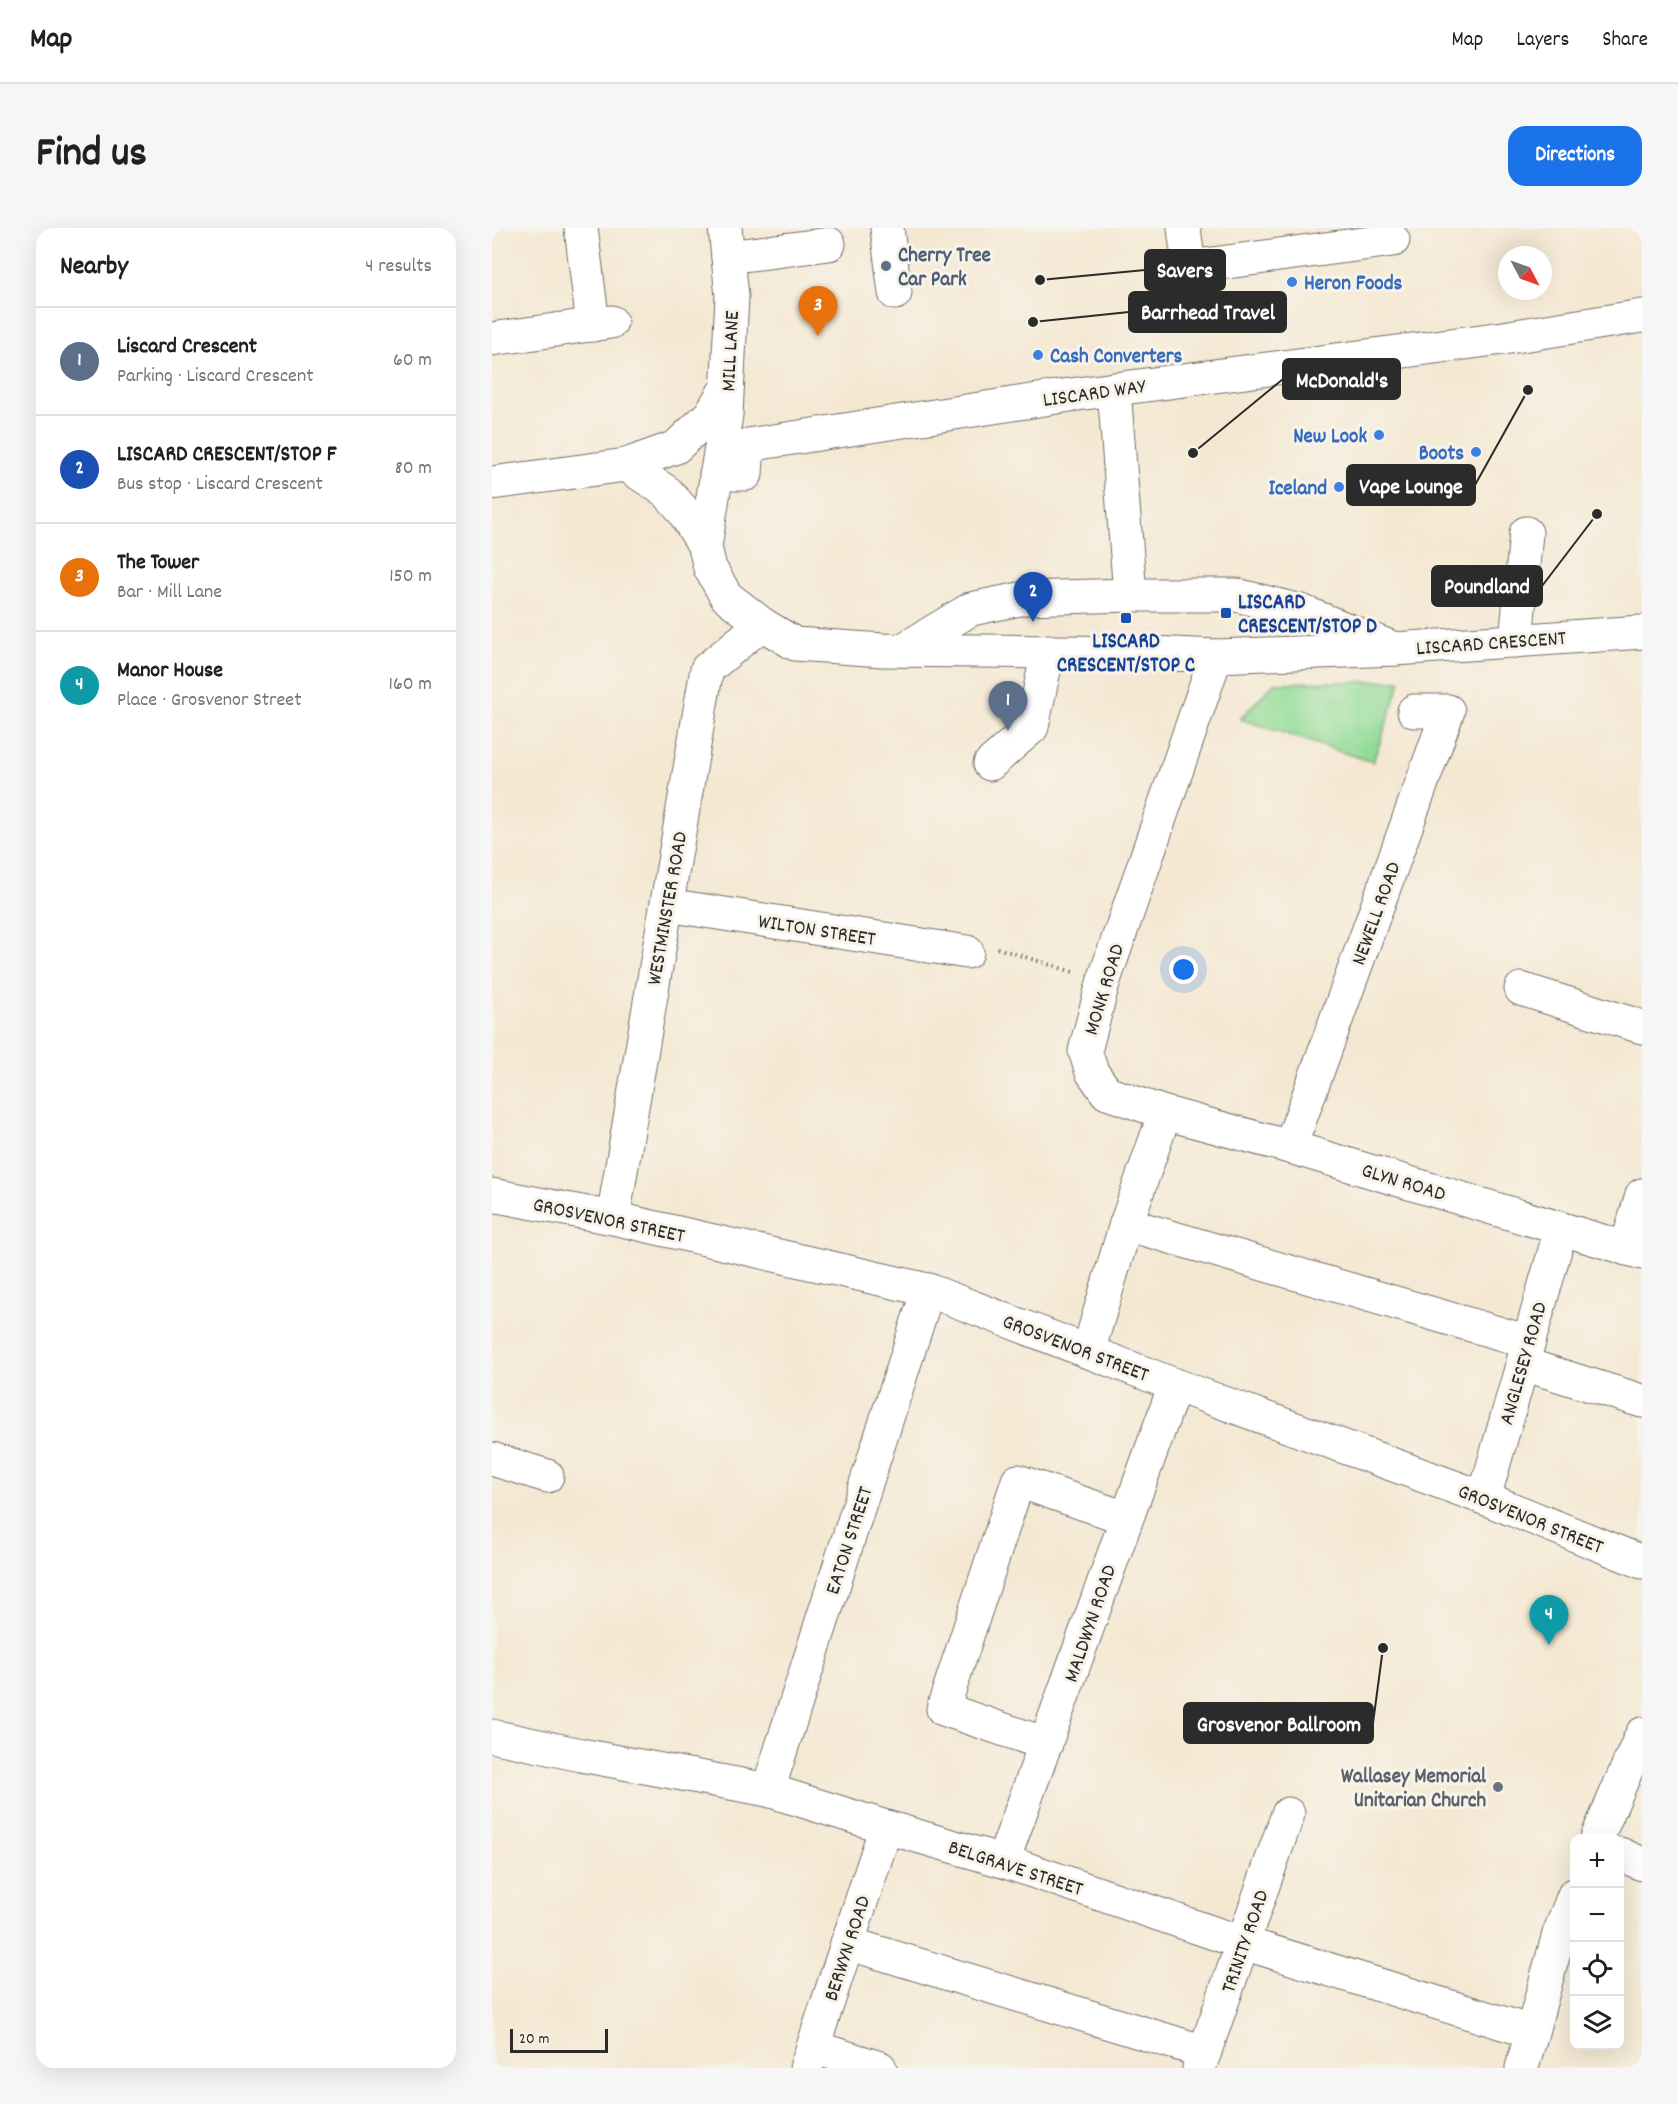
<!DOCTYPE html>
<html lang="en">
<head>
<meta charset="utf-8">
<style>
  :root { --surface:#fff; --page:#f6f6f6; --text:#202124; --muted:#757577; --line:#e0e0e0; --accent:#1a73e8 }
  body { margin:0; font-family:Dekko,sans-serif; background:var(--page); color:var(--text) }
  .controls { position:absolute; right:18px; bottom:18px; display:grid; overflow:hidden; border-radius:12px; box-shadow:0 6px 24px #0002 }
  .controls button { width:54px; height:54px; display:grid; place-items:center; padding:0; border:0; border-bottom:2px solid var(--line); background:var(--surface); color:var(--text); font:30px sans-serif }
  .compass { position:absolute; left:1006px; top:18px; width:54px; height:54px; border-radius:50%; background:var(--surface); box-shadow:0 6px 24px #0002; rotate:131deg }
  .scale { position:absolute; left:18px; bottom:15px; width:98px; box-sizing:border-box; padding-left:6px; border:3px solid #2b2b2b; border-top:0; font-size:16px; line-height:21px; white-space:nowrap; color:#2b2b2b; -webkit-text-stroke:4px #f7f3e8; paint-order:stroke }
  .you { position:absolute; left:692px; top:742px; width:21px; height:21px; margin:-15px; border:4px solid #fff; border-radius:50%; background:#1a73e8; box-shadow:0 0 0 9px #1a73e833 }
  .badge { display:grid; place-items:center; width:39px; height:39px; border-radius:50%; background:var(--accent); color:#fff; font-size:20px; font-weight:700 }
  .pin { position:absolute; translate:-50% -50px; filter:drop-shadow(0 2px 3px #0008) }
  .pin::after { content:''; position:absolute; top:32px; width:21px; height:18px; background:inherit; clip-path:polygon(0 0,100% 0,50% 100%) }
  .list { margin:0; padding:0; list-style:none }
  h2 { display:flex; justify-content:space-between; align-items:center; height:78px; margin:0; padding:0 24px; font-size:26px }
  h2 small { font-size:20px; font-weight:400; color:var(--muted) }
  .list li { display:grid; grid-template-columns:39px 1fr auto; gap:18px; align-items:center; box-sizing:border-box; height:108px; padding:0 24px; border-top:2px solid var(--line) }
  .list b { display:block; font-size:22px; white-space:nowrap }
  .list p { margin:0; font-size:20px; white-space:nowrap; color:var(--muted) }
  .list em { font-size:20px; font-style:normal; color:var(--muted) }
  .icon { flex:none; width:33px; height:33px; fill:none; stroke:currentColor; stroke-width:2; stroke-linecap:round; stroke-linejoin:round }
  .map { position:relative; flex:none; width:1150px; height:1840px; overflow:hidden; border-radius:18px }
  header { display:flex; align-items:center; gap:36px; box-sizing:border-box; height:84px; padding:0 30px; background:var(--surface); border-bottom:2px solid var(--line) }
  header strong { font-size:28px }
  nav { display:flex; gap:33px; margin-inline-start:auto; font-size:21px }
  .intro { display:flex; align-items:center; justify-content:space-between; box-sizing:border-box; height:144px; padding:0 36px }
  h1 { margin:0; font-size:42px }
  .button { padding:15px 27px; border-radius:18px; background:var(--accent); color:#fff; font-size:21px; font-weight:700 }
  main { display:flex; gap:36px; padding:0 36px }
  aside { flex:1; background:var(--surface); border-radius:18px; box-shadow:0 6px 24px #0002 }
  .map>svg:first-child { display:block }
  .green { fill:#91db96; stroke:#5e8360; stroke-width:1.5 }
  .lines { fill:none; stroke-linecap:round; stroke-linejoin:round }
  .minor-casing { stroke:#716d66; stroke-width:35 }
  .major-casing { stroke:#716d66; stroke-width:35 }
  .path { stroke:#716d66; stroke-width:4; stroke-dasharray:1.5 4.5; stroke-linecap:butt }
  .minor { stroke:#fff; stroke-width:33 }
  .major { stroke:#fff; stroke-width:33 }
  .service-dot { fill:#5c6f8a; stroke:#f7f3e8; stroke-width:2 }
  .shop-dot { fill:#3f7fe0; stroke:#f7f3e8; stroke-width:2 }
  .transit-dot { fill:#1a4fb4; stroke:#f7f3e8; stroke-width:2 }
  .worship-dot { fill:#6b7280; stroke:#f7f3e8; stroke-width:2 }
  .labels { text-anchor:middle; stroke-width:6; stroke-linejoin:round; paint-order:stroke }
  .service-label { font-size:21px; font-weight:bold; fill:#4e5e75; stroke:#f7f3e8; text-anchor:start }
  .shop-label { font-size:21px; font-weight:bold; fill:#366cbe; stroke:#f7f3e8; text-anchor:end }
  .street-label { font-size:21px; fill:#2b2b2b; stroke:#f7f3e8 }
  .transit-label { font-size:21px; font-weight:bold; fill:#164399; stroke:#f7f3e8; text-anchor:start }
  .worship-label { font-size:21px; font-weight:bold; fill:#5b616d; stroke:#f7f3e8; text-anchor:end }
  .leader { fill:none; stroke:#2b2b2b; stroke-width:2 }
  .callout-dot { fill:#2b2b2b; stroke:#f7f3e8; stroke-width:2 }
  .callout { fill:#2b2b2b; stroke:#2b2b2b; stroke-width:2 }
  .callout-label { font-size:22px; text-anchor:middle; font-weight:bold; fill:#fff }
</style>
</head>
<body>
<header>
<strong>Map</strong>
<nav><a>Map</a><a>Layers</a><a>Share</a></nav>
</header>
<div class="intro"><h1>Find us</h1><a class="button">Directions</a></div>
<main>
<aside>
<h2>Nearby<small>4 results</small></h2>
<ul class="list">
<li><span class="badge" style="background:#5c6f8a">1</span><div><b>Liscard Crescent</b><p>Parking · Liscard Crescent</p></div><em>60 m</em></li>
<li><span class="badge" style="background:#1a4fb4">2</span><div><b>LISCARD CRESCENT/STOP F</b><p>Bus stop · Liscard Crescent</p></div><em>80 m</em></li>
<li><span class="badge" style="background:#e8710a">3</span><div><b>The Tower</b><p>Bar · Mill Lane</p></div><em>150 m</em></li>
<li><span class="badge" style="background:#0f9aa8">4</span><div><b>Manor House</b><p>Place · Grosvenor Street</p></div><em>160 m</em></li>
</ul>
</aside>
<div class="map">
<svg width="1150" height="1840" viewBox="0 0 1150 1840">
  <rect width="100%" height="100%" fill="#f7f3e8"/>
  <filter id="ink" filterUnits="userSpaceOnUse"><feTurbulence type="fractalNoise" baseFrequency=".0167" numOctaves="2"/><feDisplacementMap in="SourceGraphic" scale="12" xChannelSelector="R" yChannelSelector="G"/><feConvolveMatrix kernelMatrix="1 2 1 2 8 2 1 2 1" color-interpolation-filters="sRGB"/></filter>
  <filter id="wash" filterUnits="userSpaceOnUse"><feTurbulence type="fractalNoise" baseFrequency=".008" numOctaves="4" result="noise"/><feDisplacementMap in="SourceGraphic" scale="24" xChannelSelector="R" yChannelSelector="G"/><feGaussianBlur stdDeviation="1.35" result="paint"/><feColorMatrix in="noise" values="0 0 0 0 0 0 0 0 0 0 0 0 0 0 0 0 0 1.4 0 .05"/><feComposite in="paint" operator="in"/></filter>
  <g filter="url(#wash)">
    <rect width="100%" height="100%" fill="#f4e8d3"/>
    <polygon class="green" points="909,453 881,534 748,491 782,455"/>
  </g>
  <g filter="url(#ink)">
    <g class="lines">
      <g class="minor-casing">
        <g id="minor">
          <polyline points="89,0 101,97"/>
          <polyline points="395,0 403,65"/>
          <polyline points="692,0 697,39 901,12"/>
          <polyline points="236,29 337,16"/>
          <polyline points="0,111 119,94"/>
          <polyline points="622,161 638,367"/>
          <polyline points="224,246 254,246 256,217 578,167 1011,110 1150,88"/>
          <polyline points="1024,413 1034,305"/>
          <polyline points="411,422 479,381 533,370 638,367 744,367 809,383 903,421"/>
          <polyline points="498,536 540,499 556,423"/>
          <polyline points="175,677 475,724"/>
          <polyline points="1029,761 1150,799"/>
          <polyline points="673,885 798,919 1150,1025"/>
          <polyline points="798,919 956,483 922,483"/>
          <polyline points="0,967 121,990 436,1062 683,1157 992,1270 1150,1334"/>
          <polyline points="121,990 215,441 270,396"/>
          <polyline points="634,996 1037,1114"/>
          <polyline points="1134,1021 1150,967"/>
          <polyline points="596,1124 634,996 673,885 615,865 600,844 593,823 611,755 724,428"/>
          <polyline points="1031,1136 1150,1173"/>
          <polyline points="0,1231 55,1248"/>
          <polyline points="992,1270 1069,1001"/>
          <polyline points="0,1508 89,1527 276,1562 394,1599 511,1633 751,1715 1040,1804"/>
          <polyline points="554,1516 451,1481 526,1253 634,1290"/>
          <polyline points="276,1562 436,1062"/>
          <polyline points="1128,1626 1150,1636"/>
          <polyline points="511,1633 683,1157"/>
          <polyline points="355,1715 713,1824"/>
          <polyline points="321,1819 388,1840"/>
          <polyline points="314,1840 394,1599"/>
          <polyline points="707,1840 796,1586"/>
        </g>
      </g>
      <g class="major-casing">
        <g id="major">
          <polyline points="233,0 240,68 234,187 213,319 218,340 234,368 270,396 303,416 391,422 659,425 724,428 903,421 1150,404"/>
          <polyline points="134,237 175,264 190,281 213,319"/>
          <polyline points="0,255 134,237 184,219 218,187 235,159"/>
          <polyline points="1105,1610 1150,1506"/>
          <polyline points="1030,1840 1067,1706 1082,1667"/>
        </g>
      </g>
      <polyline class="path" points="505,720 581,744"/>
      <use href="#minor" class="minor"/>
      <use href="#major" class="major"/>
    </g>
  </g>
  <circle class="service-dot" cx="394" cy="38" r="6"/>
  <g class="shop-dot">
    <circle cx="800" cy="54" r="6"/>
    <circle cx="546" cy="127" r="6"/>
    <circle cx="887" cy="207" r="6"/>
    <circle cx="984" cy="224" r="6"/>
    <circle cx="847" cy="259" r="6"/>
  </g>
  <g class="transit-dot">
    <rect x="728" y="379" width="12" height="12" rx="3"/>
    <rect x="628" y="384" width="12" height="12" rx="3"/>
  </g>
  <circle class="worship-dot" cx="1006" cy="1559" r="6"/>
  <g class="labels">
    <g class="service-label">
      <text x="406" y="33">Cherry Tree<tspan x="406" dy="24">Car Park</tspan></text>
    </g>
    <g class="shop-label">
      <text x="812" y="61" text-anchor="start">Heron Foods</text>
      <text x="558" y="134" text-anchor="start">Cash Converters</text>
      <text x="875" y="214">New Look</text>
      <text x="972" y="231">Boots</text>
      <text x="835" y="266">Iceland</text>
    </g>
    <g class="street-label">
      <text transform="translate(237 123) rotate(-87)" y="7">MILL LANE</text>
      <text transform="translate(602 164) rotate(-8)" y="7">LISCARD WAY</text>
      <text transform="translate(999 414) rotate(-4)" y="7">LISCARD CRESCENT</text>
      <text transform="translate(174 680) rotate(-80)" y="7">WESTMINSTER ROAD</text>
      <text transform="translate(883 685) rotate(-70)" y="7">NEWELL ROAD</text>
      <text transform="translate(325 701) rotate(9)" y="7">WILTON STREET</text>
      <text transform="translate(611 761) rotate(-73)" y="7">MONK ROAD</text>
      <text transform="translate(912 953) rotate(17)" y="7">GLYN ROAD</text>
      <text transform="translate(117 991) rotate(12)" y="7">GROSVENOR STREET</text>
      <text transform="translate(584 1119) rotate(21)" y="7">GROSVENOR STREET</text>
      <text transform="translate(1030 1135) rotate(-74)" y="7">ANGLESEY ROAD</text>
      <text transform="translate(1039 1290) rotate(22)" y="7">GROSVENOR STREET</text>
      <text transform="translate(356 1312) rotate(-72)" y="7">EATON STREET</text>
      <text transform="translate(597 1395) rotate(-71)" y="7">MALDWYN ROAD</text>
      <text transform="translate(524 1639) rotate(18)" y="7">BELGRAVE STREET</text>
      <text transform="translate(752 1713) rotate(-71)" y="7">TRINITY ROAD</text>
      <text transform="translate(354 1720) rotate(-72)" y="7">BERWYN ROAD</text>
    </g>
    <g class="transit-label">
      <text x="746" y="380">LISCARD<tspan x="746" dy="24">CRESCENT/STOP D</tspan></text>
      <text x="634" y="419" text-anchor="middle">LISCARD<tspan x="634" dy="24">CRESCENT/STOP C</tspan></text>
    </g>
    <g class="worship-label">
      <text x="994" y="1554">Wallasey Memorial<tspan x="994" dy="24">Unitarian Church</tspan></text>
    </g>
  </g>
  <path class="leader" d="M548 52L653 42M541 94L637 84M701 225L791 151M1036 162L983 257M1105 286L1050 358M891 1420L881 1495"/>
  <g class="callout-dot">
    <circle cx="548" cy="52" r="6"/>
    <circle cx="541" cy="94" r="6"/>
    <circle cx="701" cy="225" r="6"/>
    <circle cx="1036" cy="162" r="6"/>
    <circle cx="1105" cy="286" r="6"/>
    <circle cx="891" cy="1420" r="6"/>
  </g>
  <g class="callout">
    <rect x="653" y="22" width="80" height="40" rx="6"/>
    <rect x="637" y="64" width="157" height="40" rx="6"/>
    <rect x="791" y="131" width="117" height="40" rx="6"/>
    <rect x="855" y="237" width="128" height="40" rx="6"/>
    <rect x="940" y="338" width="110" height="40" rx="6"/>
    <rect x="692" y="1475" width="189" height="40" rx="6"/>
  </g>
  <g class="callout-label">
    <text x="693" y="49">Savers</text>
    <text x="716" y="91">Barrhead Travel</text>
    <text x="850" y="159">McDonald's</text>
    <text x="919" y="265">Vape Lounge</text>
    <text x="995" y="365">Poundland</text>
    <text x="787" y="1503">Grosvenor Ballroom</text>
  </g>
</svg>
<div class="controls">
<button>+</button>
<button>−</button>
<button><svg class="icon" aria-label="locate" viewBox="0 0 24 24"><circle cx="12" cy="12" r="6"/><path d="M12 2v4M12 18v4M2 12h4M18 12h4"/></svg></button>
<button><svg class="icon" aria-label="layers" viewBox="0 0 24 24"><path d="M12 4l9 5-9 5-9-5zM3 14l9 5 9-5"/></svg></button>
</div>
<svg class="compass" viewBox="-18 -18 36 36"><path d="M0-13l5 13h-10z" fill="#e53935"/><path d="M0 13l5-13h-10z" fill="#757577"/></svg>
<div class="scale">20 m</div>
<div class="you"></div>
<div class="pin badge" style="left:516px;top:503px;background:#5c6f8a">1</div>
<div class="pin badge" style="left:541px;top:394px;background:#1a4fb4">2</div>
<div class="pin badge" style="left:326px;top:108px;background:#e8710a">3</div>
<div class="pin badge" style="left:1057px;top:1417px;background:#0f9aa8">4</div>
</div>
</main>
</body>
</html>
